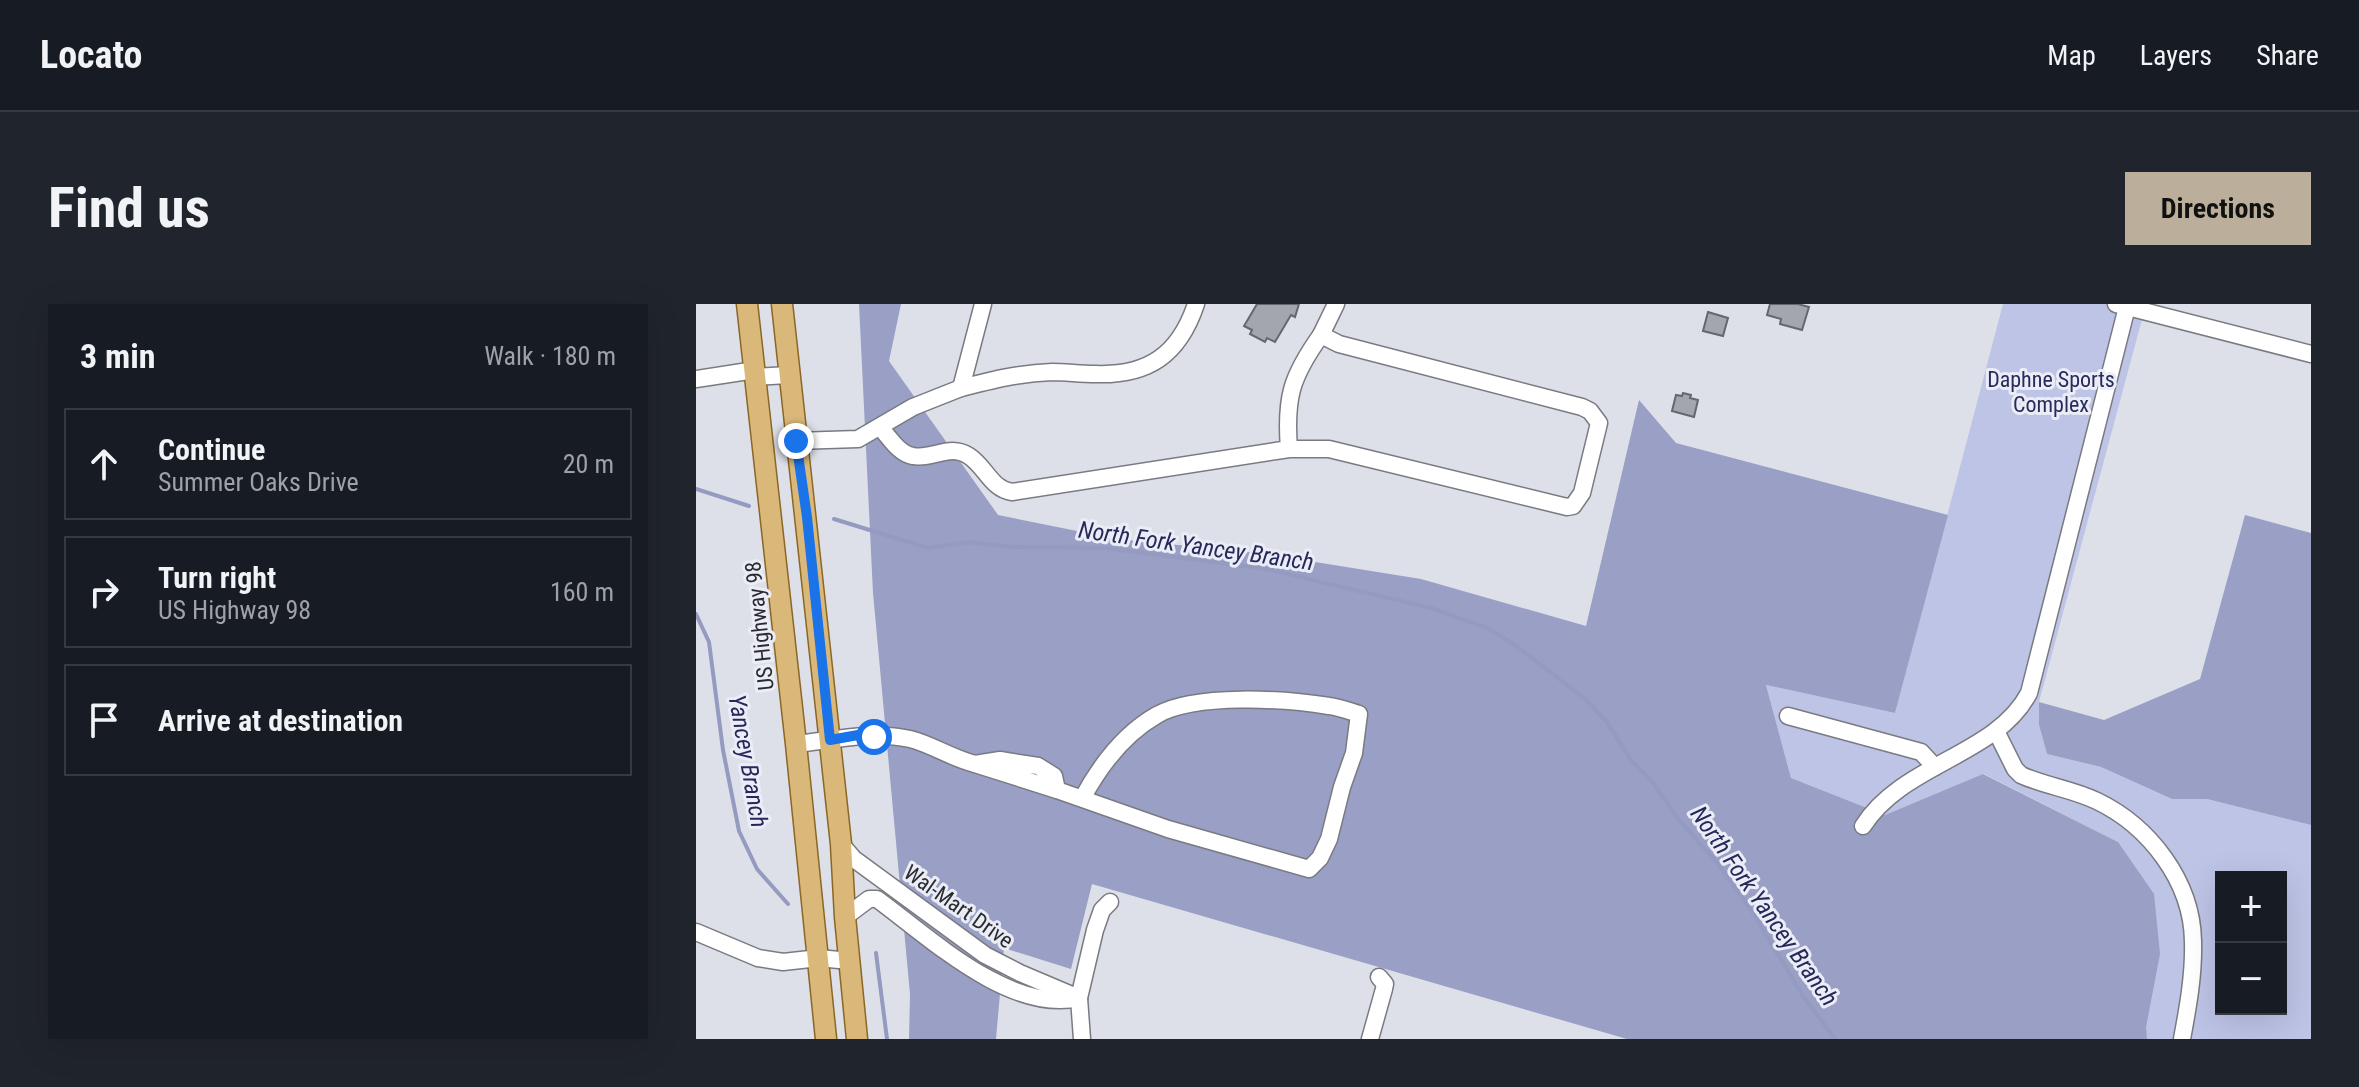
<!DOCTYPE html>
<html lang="en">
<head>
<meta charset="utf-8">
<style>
  :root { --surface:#171b24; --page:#20242c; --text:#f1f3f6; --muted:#9ea1a6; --line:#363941; --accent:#bbaf9c }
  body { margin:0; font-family:"Roboto Condensed",sans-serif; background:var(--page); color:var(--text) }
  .controls { position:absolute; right:24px; bottom:24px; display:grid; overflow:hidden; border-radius:0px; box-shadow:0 8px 32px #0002 }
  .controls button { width:72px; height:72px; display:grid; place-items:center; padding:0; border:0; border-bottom:2px solid var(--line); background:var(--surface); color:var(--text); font:40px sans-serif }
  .stop { position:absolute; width:24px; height:24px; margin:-18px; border:6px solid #1a73e8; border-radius:50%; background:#fff }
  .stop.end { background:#1a73e8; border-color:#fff; box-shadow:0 2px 8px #0008 }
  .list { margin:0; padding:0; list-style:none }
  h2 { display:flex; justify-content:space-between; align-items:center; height:104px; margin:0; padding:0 32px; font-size:34px }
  h2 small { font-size:26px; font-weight:400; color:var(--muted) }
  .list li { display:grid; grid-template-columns:52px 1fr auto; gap:24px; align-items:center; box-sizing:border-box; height:112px; margin:0 16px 16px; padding:0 16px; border:2px solid var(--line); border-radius:0px }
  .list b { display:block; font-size:30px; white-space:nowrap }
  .list p { margin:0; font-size:26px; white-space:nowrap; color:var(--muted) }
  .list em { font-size:26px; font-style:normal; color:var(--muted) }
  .icon { flex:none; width:44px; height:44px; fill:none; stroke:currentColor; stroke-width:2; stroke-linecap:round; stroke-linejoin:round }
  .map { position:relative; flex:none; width:1615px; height:735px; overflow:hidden; border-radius:0px }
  header { display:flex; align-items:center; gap:48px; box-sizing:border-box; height:112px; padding:0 40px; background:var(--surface); border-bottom:2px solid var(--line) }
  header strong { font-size:38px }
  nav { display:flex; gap:44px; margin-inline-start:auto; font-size:28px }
  .intro { display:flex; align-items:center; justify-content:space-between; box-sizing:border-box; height:192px; padding:0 48px }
  h1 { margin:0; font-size:56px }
  .button { padding:20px 36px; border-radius:0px; background:var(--accent); color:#111; font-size:28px; font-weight:700 }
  main { display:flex; gap:48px; padding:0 48px }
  aside { flex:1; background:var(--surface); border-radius:0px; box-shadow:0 8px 32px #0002 }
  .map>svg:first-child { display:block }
  .green { fill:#bec4e6; fill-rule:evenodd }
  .forest { fill:#999fc5 }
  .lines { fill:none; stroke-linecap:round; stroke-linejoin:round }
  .stream { stroke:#949ac0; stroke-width:4 }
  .building { fill:#a4a6ae; stroke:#65666e; stroke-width:2 }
  .minor-casing { stroke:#797a82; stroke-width:19 }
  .major-casing { stroke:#8b6726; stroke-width:23 }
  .minor { stroke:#fff; stroke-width:16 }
  .major { stroke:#d9b87a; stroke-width:20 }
  .route { stroke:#1a73e8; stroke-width:10 }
  .labels { text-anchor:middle; stroke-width:6; stroke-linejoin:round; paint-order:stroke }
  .park-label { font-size:22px; fill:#282b5c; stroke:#ebedf6 }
  .street-label { font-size:22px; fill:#2a2b2e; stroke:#ebedf6 }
  .water-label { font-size:24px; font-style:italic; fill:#252859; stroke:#ebedf6 }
</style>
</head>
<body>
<header>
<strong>Locato</strong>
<nav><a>Map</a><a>Layers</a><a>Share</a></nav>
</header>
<div class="intro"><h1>Find us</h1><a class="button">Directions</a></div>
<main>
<aside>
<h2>3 min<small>Walk · 180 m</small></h2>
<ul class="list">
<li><svg class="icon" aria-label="ahead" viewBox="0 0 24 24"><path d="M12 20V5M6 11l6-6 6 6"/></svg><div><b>Continue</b><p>Summer Oaks Drive</p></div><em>20 m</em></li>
<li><svg class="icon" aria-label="right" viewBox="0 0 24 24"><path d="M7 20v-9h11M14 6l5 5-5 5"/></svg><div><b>Turn right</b><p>US Highway 98</p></div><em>160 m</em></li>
<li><svg class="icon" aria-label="arrive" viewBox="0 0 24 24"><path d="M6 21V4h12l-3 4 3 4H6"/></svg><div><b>Arrive at destination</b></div></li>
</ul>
</aside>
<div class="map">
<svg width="1615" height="735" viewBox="0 0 1615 735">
  <rect width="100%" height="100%" fill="#dee0e9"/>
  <path class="green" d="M 1307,0 L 1420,0 L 1448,8 L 1343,398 L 1343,421 L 1351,450 L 1405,463 L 1476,495 L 1511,495 L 1615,521 L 1615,735 L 1451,735 L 1422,538 L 1288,470 L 1189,511 L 1095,474 L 1070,381 L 1199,409 ZM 1525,573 L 1585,573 L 1585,705 L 1525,705 Z"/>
  <g class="forest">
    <polygon points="163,0 205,0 193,57 302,211 421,235 563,249 725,275 890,322 943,96 980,139 1252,211 1199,409 1070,381 1095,474 1189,511 1287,470 1422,538 1458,590 1464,650 1450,723 1451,735 931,735 396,580 375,665 308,644 300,735 213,735 214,690 177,289"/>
    <polygon points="1549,211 1615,229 1615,521 1511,495 1476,495 1405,463 1351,450 1343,421 1343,398 1408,416 1504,375"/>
  </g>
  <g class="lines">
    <g class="stream">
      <polyline points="0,185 53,202"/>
      <polyline points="138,215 232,244 273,238 315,243 409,244 570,265 735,304 794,325 822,343 889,395 911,418 935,456 954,475 983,516 1018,555 1054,604 1107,692 1139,735"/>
      <polyline points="0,310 13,338 27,446 43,527 61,565 92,600"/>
      <polyline points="180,649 191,735"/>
    </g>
  </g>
  <g class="building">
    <polygon points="561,0 603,0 599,13 595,11 579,38 571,34 569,38 554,30 556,26 548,22"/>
    <polygon points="1074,0 1102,0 1113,3 1106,26 1084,20 1085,15 1071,11"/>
    <polygon points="1012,8 1032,14 1027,32 1007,27"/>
    <polygon points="987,89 995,91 994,94 1002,96 998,113 976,107 980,91 986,92"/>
  </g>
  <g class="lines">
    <g class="minor-casing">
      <g id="minor">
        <path d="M 287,0 L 265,84 C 296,76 324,69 356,68 C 370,68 384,70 399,70 C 452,72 483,51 500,0"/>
        <polyline points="1420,0 1615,50"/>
        <polyline points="625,31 640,0"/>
        <polyline points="59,73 93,71"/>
        <polyline points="0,75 59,66"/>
        <path d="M 184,123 C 193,133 203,150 217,152 C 237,156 253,139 273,152 C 290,163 295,185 316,188 L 593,145 L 633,145 L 871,203 L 877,202 L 886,189 L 903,119 L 894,107 L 886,103 L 643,40 L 625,31 C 595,73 589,94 593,145"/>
        <polyline points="100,137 162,135 217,103 265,84"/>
        <polyline points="1092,412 1225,448 1239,463"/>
        <path d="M 1300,427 L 1319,465 L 1325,471 C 1349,482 1376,485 1401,497 C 1453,522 1496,577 1497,637 C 1498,670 1492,703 1486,735"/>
        <path d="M 100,440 C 138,436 176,427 214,435 C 235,440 255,454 279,460"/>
        <polygon points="304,456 342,462 358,472 361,486 279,460"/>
        <path d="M 361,486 L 472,525 L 613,565 L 624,554 L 633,535 L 646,483 L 658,449 L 663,410 C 653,407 643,403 633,402 C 590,395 499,389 461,411 C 429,429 404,462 387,493"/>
        <path d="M 1167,522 C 1207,459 1300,452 1333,389 L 1431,3"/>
        <polyline points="145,540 158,555 289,651 324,669 383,694"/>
        <path d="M 149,613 L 173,595 L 181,595 C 233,633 314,710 383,694"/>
        <polyline points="0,628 62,654 87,658 123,654 143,656 152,653"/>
        <polyline points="386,735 383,694 399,626 406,606 414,598"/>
        <polyline points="674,735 688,685 689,680 683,673"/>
      </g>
    </g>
    <g class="major-casing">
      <g id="major">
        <polyline points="51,0 100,440 130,735"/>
        <polyline points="86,0 145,540 149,613 161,735"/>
      </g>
    </g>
    <use href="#minor" class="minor"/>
    <use href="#major" class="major"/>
  </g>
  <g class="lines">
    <polyline class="route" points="100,137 111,213 134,436 162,431 178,433"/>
  </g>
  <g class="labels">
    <g class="park-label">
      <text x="1355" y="83">Daphne Sports<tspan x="1355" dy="25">Complex</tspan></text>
    </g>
    <g class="street-label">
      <text transform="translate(63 322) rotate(-96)" y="8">US Highway 98</text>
      <text transform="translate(263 602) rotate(35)" y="8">Wal-Mart Drive</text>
    </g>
    <g class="water-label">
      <text transform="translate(500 242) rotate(8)" y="8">North Fork Yancey Branch</text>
      <text transform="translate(52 457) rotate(80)" y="8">Yancey Branch</text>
      <text transform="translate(1068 602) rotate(55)" y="8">North Fork Yancey Branch</text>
    </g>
  </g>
</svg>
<div class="controls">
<button>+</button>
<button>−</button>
</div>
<div class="stop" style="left:178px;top:433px"></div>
<div class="stop end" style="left:100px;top:137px"></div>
</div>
</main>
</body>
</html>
